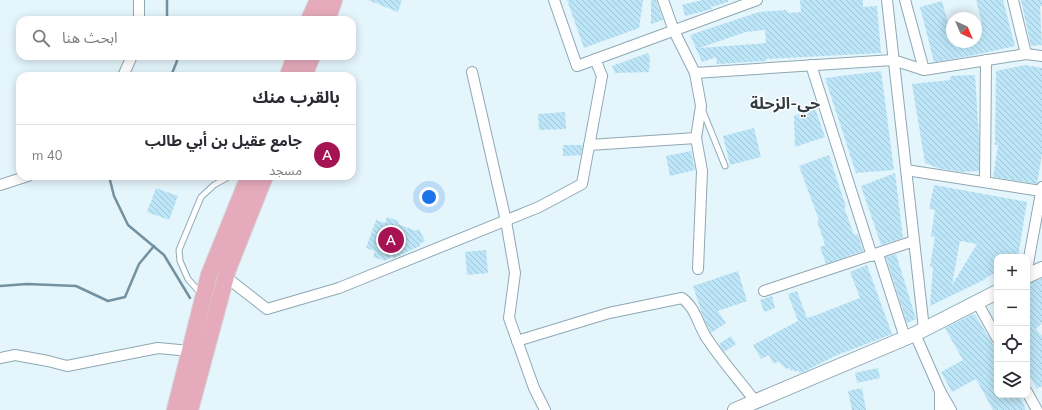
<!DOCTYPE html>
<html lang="ar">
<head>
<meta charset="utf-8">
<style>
  :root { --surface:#fff; --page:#f7f7f7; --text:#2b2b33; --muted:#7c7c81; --line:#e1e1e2; --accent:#a51353 }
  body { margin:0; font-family:Mulish,"Noto Sans Arabic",sans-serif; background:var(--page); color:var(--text); direction:rtl }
  .controls { position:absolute; right:12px; bottom:12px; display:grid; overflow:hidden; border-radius:8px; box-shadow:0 2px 10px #0003 }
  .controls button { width:36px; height:36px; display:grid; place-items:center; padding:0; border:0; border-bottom:1px solid var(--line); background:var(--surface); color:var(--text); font:20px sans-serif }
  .compass { position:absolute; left:946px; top:12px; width:36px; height:36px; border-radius:50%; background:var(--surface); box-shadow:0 2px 10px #0003; rotate:136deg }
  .you { position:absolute; left:429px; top:197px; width:14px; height:14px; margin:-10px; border:3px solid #fff; border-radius:50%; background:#1a73e8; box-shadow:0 0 0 6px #1a73e833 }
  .badge { display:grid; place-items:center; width:26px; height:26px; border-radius:50%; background:var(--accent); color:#fff; font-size:13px; font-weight:700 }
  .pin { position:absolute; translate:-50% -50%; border:2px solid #fff; box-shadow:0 1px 4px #0006 }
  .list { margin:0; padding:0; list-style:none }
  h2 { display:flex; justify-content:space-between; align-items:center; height:52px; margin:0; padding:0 16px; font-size:17px }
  h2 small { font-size:13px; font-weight:400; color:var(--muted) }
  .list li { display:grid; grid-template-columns:26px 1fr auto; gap:12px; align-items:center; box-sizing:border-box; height:56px; padding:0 16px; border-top:1px solid var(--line) }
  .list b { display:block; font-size:15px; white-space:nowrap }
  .list p { margin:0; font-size:13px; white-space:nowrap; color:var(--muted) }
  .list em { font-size:13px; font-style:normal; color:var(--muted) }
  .icon { flex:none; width:22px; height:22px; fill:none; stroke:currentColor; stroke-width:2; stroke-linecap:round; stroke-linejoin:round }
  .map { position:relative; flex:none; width:1042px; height:410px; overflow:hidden; direction:ltr }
  .search { position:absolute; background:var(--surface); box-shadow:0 2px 10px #0003; left:16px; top:16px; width:340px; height:44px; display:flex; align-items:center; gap:10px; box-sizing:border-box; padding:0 14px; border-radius:12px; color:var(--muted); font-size:15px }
  .panel { position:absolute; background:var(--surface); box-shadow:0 2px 10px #0003; left:16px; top:72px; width:340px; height:108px; border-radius:12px; direction:rtl }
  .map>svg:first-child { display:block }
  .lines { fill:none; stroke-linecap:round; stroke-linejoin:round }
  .stream { stroke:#7392a0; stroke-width:2.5 }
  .building { fill:url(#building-back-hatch); fill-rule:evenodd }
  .lane-casing { stroke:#8ea8b4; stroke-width:7 }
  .street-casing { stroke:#8ea8b4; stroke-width:12 }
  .secondary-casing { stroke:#8ea8b4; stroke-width:16 }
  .primary-casing { stroke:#d2d4d5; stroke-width:18 }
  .lane { stroke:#fff; stroke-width:5 }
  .street { stroke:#fff; stroke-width:10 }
  .secondary { stroke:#fff; stroke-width:14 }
  .primary { stroke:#e5abbc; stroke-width:16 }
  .labels { text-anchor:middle; stroke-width:3; stroke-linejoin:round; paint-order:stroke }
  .district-label { font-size:16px; font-weight:bold; fill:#313c41; stroke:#fff }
</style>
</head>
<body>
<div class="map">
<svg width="1042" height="410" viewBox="0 0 1042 410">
  <defs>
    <pattern id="building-back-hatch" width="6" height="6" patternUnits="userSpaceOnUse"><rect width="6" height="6" fill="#bce5f7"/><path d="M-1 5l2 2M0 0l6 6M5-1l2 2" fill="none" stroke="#a2c5d5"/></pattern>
  </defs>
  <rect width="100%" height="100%" fill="#e4f5fc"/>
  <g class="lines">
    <g class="stream">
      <polyline points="167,0 167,20"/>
      <polyline points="171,76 177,61 176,56"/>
      <polyline points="109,176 114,196 128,225 164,255 190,298"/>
      <polyline points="0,286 27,284 76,286 108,301 125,297 139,264 154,246"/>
    </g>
  </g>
  <g class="building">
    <polygon points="368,0 402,0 398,12"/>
    <polygon points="567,0 643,0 639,28 584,48"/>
    <polygon points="651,0 656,0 663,20 651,24"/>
    <polygon points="702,0 728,0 728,2 711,7 712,9 685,16 682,5"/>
    <path d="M 800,0 L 863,0 L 863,7 L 877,6 L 881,53 L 766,59 L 766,61 L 717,64 L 716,57 L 702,62 L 690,35 L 759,12 L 787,10 L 787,13 L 801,12 ZM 765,30 L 766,43 L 699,48 L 746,32 Z"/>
    <polygon points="976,0 1003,0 1015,46 970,56 934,62 920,7 942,1 950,31 952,31 952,42 976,42 976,24 982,23"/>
    <polygon points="1021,0 1042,0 1042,6 1040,6 1042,45 1031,46"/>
    <polygon points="648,53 650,58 649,72 615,73 612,66"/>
    <polygon points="1025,65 1042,68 1042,154 1037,184 993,177 998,145 995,145 996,71"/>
    <polygon points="881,71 894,170 856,173 825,78"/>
    <polygon points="975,75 979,138 979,171 961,172 938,168 925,163 912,84 950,80 950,76"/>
    <polygon points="815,108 825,137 795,147 794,116"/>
    <polygon points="565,112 566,129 539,130 538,114"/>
    <polygon points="754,128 761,157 730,165 723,136"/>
    <polygon points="563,145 583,145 581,155 563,156"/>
    <polygon points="691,151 695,170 670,176 666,156"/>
    <polygon points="829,155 846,207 844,207 854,235 858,234 863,251 826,264 820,247 825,245 817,221 819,220 799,166"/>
    <polygon points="895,173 903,238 881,245 861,186"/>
    <path d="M 934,185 L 1027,202 L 1018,257 L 997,257 L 997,272 L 985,278 L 986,279 L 930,306 L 933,267 L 930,266 L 935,237 L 931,236 L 935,210 L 929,209 ZM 960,241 L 977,244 L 952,285 Z"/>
    <polygon points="156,188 178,196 169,220 147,212"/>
    <polygon points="387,217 399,221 398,224 416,231 419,229 425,241 419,244 420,246 394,258 391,257 385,261 373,257 375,251 366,248 376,220 385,223"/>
    <polygon points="486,250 488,273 467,275 465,252"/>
    <polygon points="896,254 916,319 907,323 886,257"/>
    <polygon points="867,265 892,334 835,356 803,372 799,373 798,370 795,372 794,370 791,371 789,368 786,369 779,362 773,363 769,355 761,359 753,345 798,321 788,294 797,291 807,318 819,314 860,298 850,272"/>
    <polygon points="738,271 747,301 718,311 726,323 711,333 703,317 693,286"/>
    <polygon points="1042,278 1042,323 1036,329 1042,336 1042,386 1037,389 1027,371 1027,284"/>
    <polygon points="772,296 775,308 764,312 760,300"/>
    <polygon points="973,314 975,315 997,351 997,395 1019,395 1026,410 993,410 976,379 952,392 941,372 963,360 945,328"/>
    <polygon points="731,336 736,344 724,352 719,344"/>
    <polygon points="878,368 880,378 857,383 855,373"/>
    <polygon points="862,388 866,410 852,410 848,391"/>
  </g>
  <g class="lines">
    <g class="lane-casing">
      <g id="lane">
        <polyline points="702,109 725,166"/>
        <polyline points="202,295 188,279 180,261 179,250 201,197 214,185 230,176"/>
      </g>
    </g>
    <g class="street-casing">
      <g id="street">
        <polyline points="554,0 577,66 757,0"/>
        <polyline points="663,0 674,31 695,73 701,106 696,138 702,171 698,269"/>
        <polyline points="887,0 924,329"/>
        <polyline points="905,0 924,70"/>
        <polyline points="1013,0 1026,54"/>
        <polyline points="139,20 139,0"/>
        <polyline points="811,65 872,256"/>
        <polyline points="472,72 506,221 515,273 509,318 534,388 545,410"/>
        <polyline points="695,73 893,60 924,70 1026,54 1042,56"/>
        <polyline points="123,76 132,56"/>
        <polyline points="589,145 696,138"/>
        <polyline points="906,170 1041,191"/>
        <polyline points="985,182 986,60"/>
        <polyline points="0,185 28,176"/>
        <polyline points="878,254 905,338"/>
        <polyline points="1027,269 1042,187"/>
        <polyline points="226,277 267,309 339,288 539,207 582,184 602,76 595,59"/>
        <polyline points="764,291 914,241"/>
        <polyline points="977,302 997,338"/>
        <polyline points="915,334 940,391 951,410"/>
        <path d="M 517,341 L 609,313 L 682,298 C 695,307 698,324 706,337 C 721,360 739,380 755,401"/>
        <polyline points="0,358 15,355 48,361 67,366 158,348 190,351"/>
        <polyline points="1027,392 1037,410"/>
        <polyline points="940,410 940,391"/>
      </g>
    </g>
    <g class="secondary-casing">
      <g id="secondary">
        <polyline points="1027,276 1042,269"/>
        <polyline points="735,410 915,334 997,292"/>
      </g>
    </g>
    <g class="primary-casing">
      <g id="primary">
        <polyline points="309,20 318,0"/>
        <polyline points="327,20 334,0"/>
        <polyline points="288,76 295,56"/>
        <polyline points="304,76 312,56"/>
        <polyline points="175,410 209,275 249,176"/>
        <polyline points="190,410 228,269 265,176"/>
      </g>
    </g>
    <use href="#lane" class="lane"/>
    <use href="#street" class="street"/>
    <use href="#secondary" class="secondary"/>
    <use href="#primary" class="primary"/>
  </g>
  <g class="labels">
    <g class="district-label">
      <text x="785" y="109">حي-الزحلة</text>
    </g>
  </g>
</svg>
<div class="controls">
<button>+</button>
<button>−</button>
<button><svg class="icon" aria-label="locate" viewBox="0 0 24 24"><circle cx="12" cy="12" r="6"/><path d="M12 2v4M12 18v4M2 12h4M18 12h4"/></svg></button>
<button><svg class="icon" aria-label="layers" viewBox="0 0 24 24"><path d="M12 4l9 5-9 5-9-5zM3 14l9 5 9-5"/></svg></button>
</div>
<svg class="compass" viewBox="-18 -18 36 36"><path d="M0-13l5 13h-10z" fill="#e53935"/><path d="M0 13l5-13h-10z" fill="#7c7c81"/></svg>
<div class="you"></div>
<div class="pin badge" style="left:391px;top:240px">A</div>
<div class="search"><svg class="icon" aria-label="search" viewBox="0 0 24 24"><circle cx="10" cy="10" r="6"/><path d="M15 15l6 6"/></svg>ابحث هنا</div>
<section class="panel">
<h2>بالقرب منك<small></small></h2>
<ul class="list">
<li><span class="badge">A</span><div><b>جامع عقيل بن أبي طالب</b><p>مسجد</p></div><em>40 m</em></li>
</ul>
</section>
</div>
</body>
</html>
